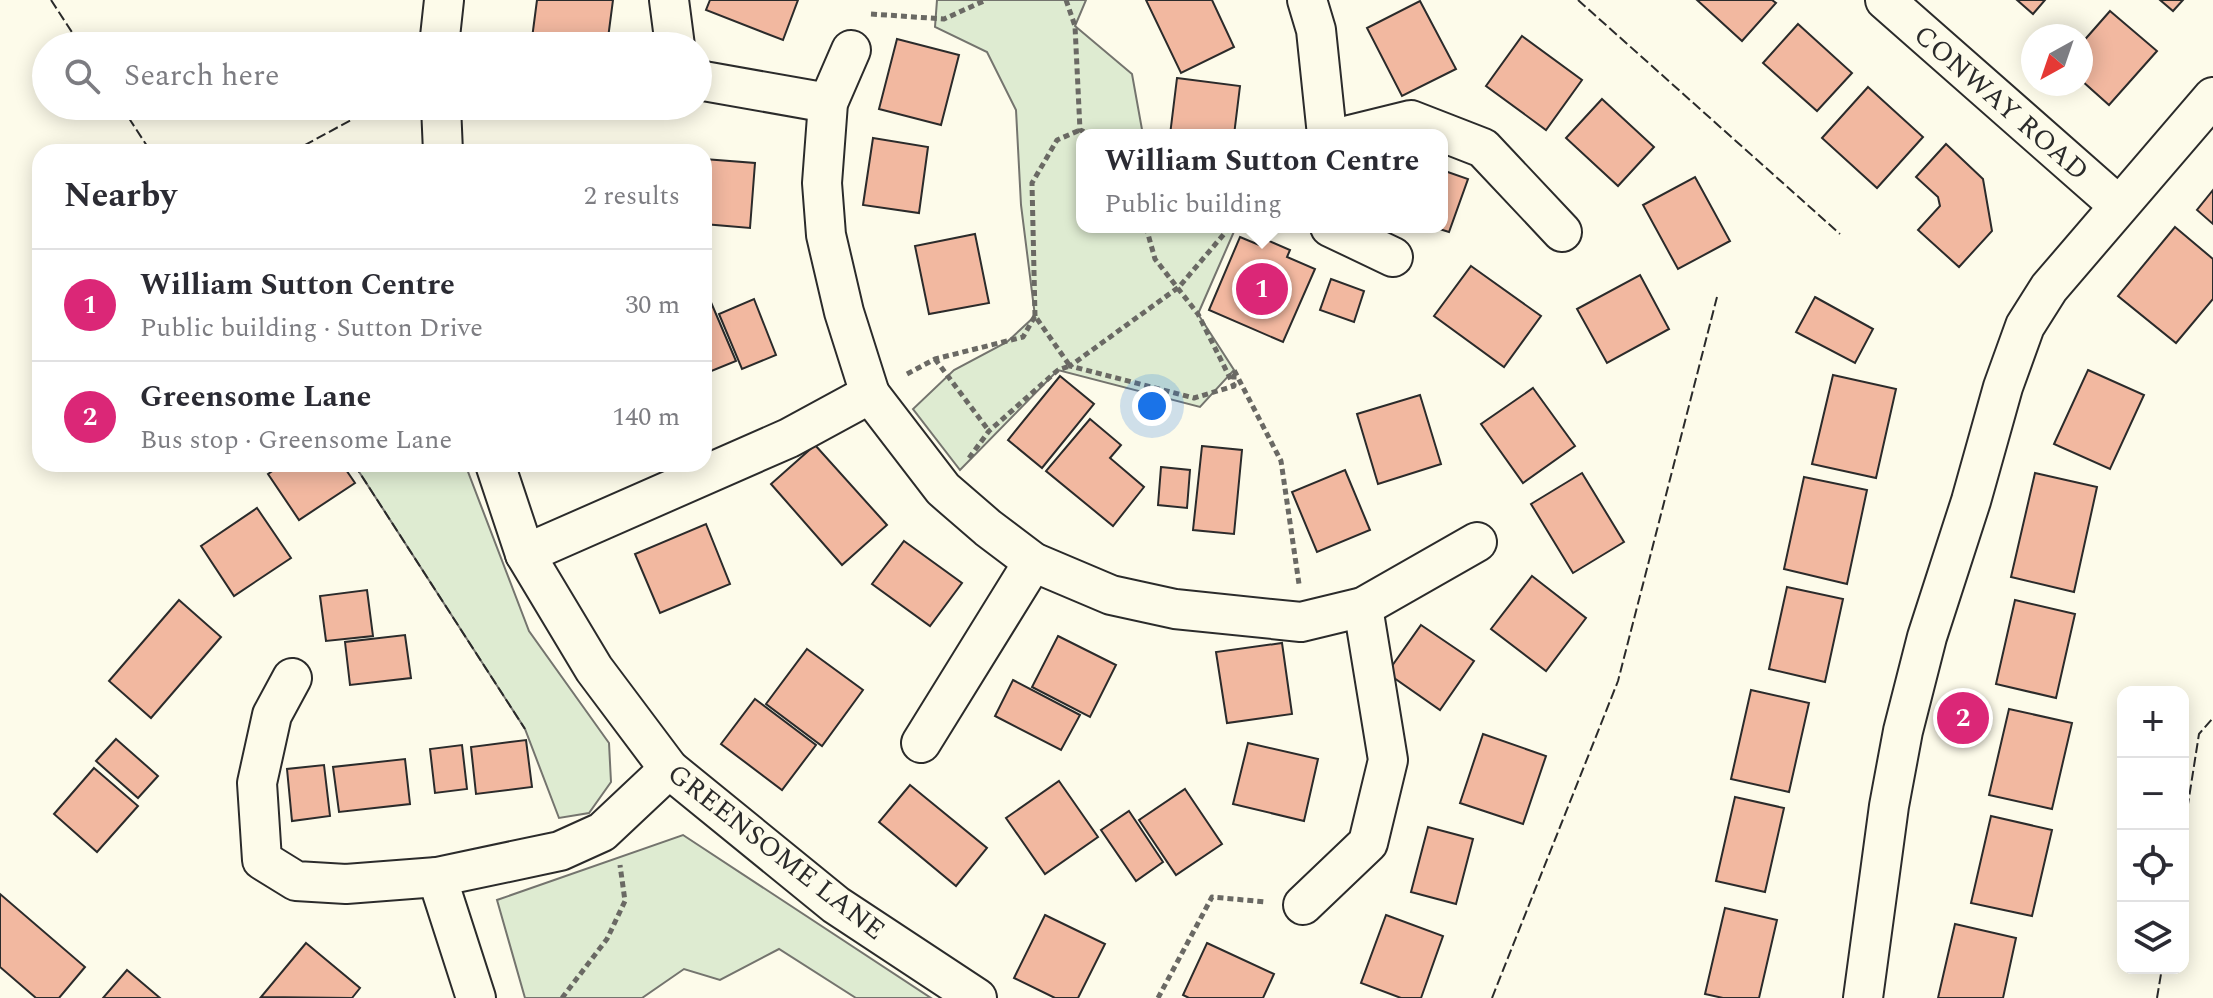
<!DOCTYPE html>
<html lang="en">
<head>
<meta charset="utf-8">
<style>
  :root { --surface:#fff; --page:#f7f7f7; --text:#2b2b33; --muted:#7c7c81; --line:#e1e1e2; --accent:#db2777 }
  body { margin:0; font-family:Spectral,serif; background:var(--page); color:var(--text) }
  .controls { position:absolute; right:24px; bottom:24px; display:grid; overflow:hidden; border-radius:16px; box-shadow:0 4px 20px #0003 }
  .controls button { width:72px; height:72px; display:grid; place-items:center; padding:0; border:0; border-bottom:2px solid var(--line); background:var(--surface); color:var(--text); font:40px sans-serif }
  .compass { position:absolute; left:2021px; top:24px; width:72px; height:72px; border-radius:50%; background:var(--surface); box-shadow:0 4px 20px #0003; rotate:220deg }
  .you { position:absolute; left:1152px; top:406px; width:28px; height:28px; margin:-20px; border:6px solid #fff; border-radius:50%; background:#1a73e8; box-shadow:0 0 0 12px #1a73e833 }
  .badge { display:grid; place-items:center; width:52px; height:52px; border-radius:50%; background:var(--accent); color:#fff; font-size:26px; font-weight:700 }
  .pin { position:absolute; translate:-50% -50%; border:4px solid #fff; box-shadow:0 2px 8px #0006 }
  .popup { position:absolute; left:1076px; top:129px; width:372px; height:104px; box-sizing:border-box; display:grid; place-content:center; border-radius:16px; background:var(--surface); filter:drop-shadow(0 2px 6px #0005); font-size:26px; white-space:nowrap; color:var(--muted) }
  .popup b { font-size:30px; color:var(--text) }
  .popup::after { content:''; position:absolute; left:50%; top:100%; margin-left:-16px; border:16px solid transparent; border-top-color:var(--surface) }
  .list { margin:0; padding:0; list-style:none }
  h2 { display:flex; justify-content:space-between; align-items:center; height:104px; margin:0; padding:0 32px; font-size:34px }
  h2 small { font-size:26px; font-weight:400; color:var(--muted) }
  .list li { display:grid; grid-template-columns:52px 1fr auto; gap:24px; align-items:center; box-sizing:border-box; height:112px; padding:0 32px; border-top:2px solid var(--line) }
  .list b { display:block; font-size:30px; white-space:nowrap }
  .list p { margin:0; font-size:26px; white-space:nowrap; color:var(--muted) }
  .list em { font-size:26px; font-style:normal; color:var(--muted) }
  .icon { flex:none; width:44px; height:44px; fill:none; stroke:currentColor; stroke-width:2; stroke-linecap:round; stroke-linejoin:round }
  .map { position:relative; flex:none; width:2213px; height:998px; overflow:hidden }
  .search { position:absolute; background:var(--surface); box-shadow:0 4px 20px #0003; left:32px; top:32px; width:680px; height:88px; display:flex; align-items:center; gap:20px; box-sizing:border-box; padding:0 28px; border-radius:44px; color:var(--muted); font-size:30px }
  .panel { position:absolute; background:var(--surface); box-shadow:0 4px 20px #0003; left:32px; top:144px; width:680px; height:328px; border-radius:24px }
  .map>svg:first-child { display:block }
  .green { fill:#deebd1; stroke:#74746e; stroke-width:2 }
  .building { fill:#f2b8a0; stroke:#2b2b2b; stroke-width:2 }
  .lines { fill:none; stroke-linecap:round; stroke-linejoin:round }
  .minor-casing { stroke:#2b2b2b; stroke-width:42 }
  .path { stroke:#6a6964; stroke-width:5; stroke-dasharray:6 4; stroke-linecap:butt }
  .minor { stroke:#fdfbea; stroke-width:38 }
  .fence { stroke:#2b2b2b; stroke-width:2; stroke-dasharray:10 4; stroke-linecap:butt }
  .labels { text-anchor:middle; stroke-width:6; stroke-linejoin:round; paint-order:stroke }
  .street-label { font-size:28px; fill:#2b2b2b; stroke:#fdfbea }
</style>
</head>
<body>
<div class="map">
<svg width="2213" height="998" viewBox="0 0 2213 998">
  <rect width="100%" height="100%" fill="#fdfbea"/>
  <g class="green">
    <polygon points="937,0 1086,0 1075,26 1132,74 1143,135 1082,135 1082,227 1236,227 1198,314 1234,370 1200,407 1058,370 960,470 913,409 954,370 1007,342 1035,316 1021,205 1016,110 987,52 935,27"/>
    <polygon points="354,464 465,464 529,631 609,743 611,782 589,813 559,818 525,729"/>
    <polygon points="683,835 931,998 856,998 779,949 720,980 684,969 642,998 525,998 497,900"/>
  </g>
  <g class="building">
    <polygon points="537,0 613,0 607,46 531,46"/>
    <polygon points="710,0 798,0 783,40 706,10"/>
    <polygon points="1146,0 1212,0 1234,47 1181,73"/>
    <polygon points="1697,0 1772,0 1776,3 1742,41"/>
    <polygon points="2017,0 2045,0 2033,14"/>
    <polygon points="2160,0 2183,0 2173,11"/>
    <polygon points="1420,1 1456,69 1402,96 1367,28"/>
    <polygon points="2110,11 2157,51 2109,105 2081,80 2081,44"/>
    <polygon points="1798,24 1852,73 1817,111 1763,63"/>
    <polygon points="1522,36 1582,80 1546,130 1486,86"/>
    <polygon points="897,39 959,55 941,125 879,109"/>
    <polygon points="1177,78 1240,86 1234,135 1170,135"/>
    <polygon points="1868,87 1923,137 1877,188 1822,138"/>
    <polygon points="1602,99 1654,147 1618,186 1566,138"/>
    <polygon points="873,138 928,147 919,213 863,205"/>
    <polygon points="1946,144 1983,179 1992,231 1959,267 1918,230 1940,206 1938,197 1916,177"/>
    <polygon points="704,159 755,163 750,228 704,224"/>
    <polygon points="1442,170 1468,179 1449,232 1433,227 1442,227"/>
    <polygon points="1695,177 1730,241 1678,269 1643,205"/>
    <polygon points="2213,190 2213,224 2197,210"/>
    <polygon points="2175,227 2213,259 2213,299 2176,343 2118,296"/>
    <polygon points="975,234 989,303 929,314 915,246"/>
    <polygon points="1240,237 1259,245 1262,238 1290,250 1287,257 1315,269 1283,342 1209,310"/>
    <polygon points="1471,266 1541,316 1504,367 1434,316"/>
    <polygon points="1640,275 1669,329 1607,363 1577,309"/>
    <polygon points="1331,279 1364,291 1354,322 1320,310"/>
    <polygon points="1815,297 1873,329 1855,363 1796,332"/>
    <polygon points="754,299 776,355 742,369 719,314"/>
    <polygon points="710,300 736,361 704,374 704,303"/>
    <polygon points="2088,370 2144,395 2110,469 2054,444"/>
    <polygon points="1833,375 1896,389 1876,478 1812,464"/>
    <polygon points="1060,376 1094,404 1042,468 1008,440"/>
    <polygon points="1533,388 1575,446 1523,483 1481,424"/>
    <polygon points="1420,395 1441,464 1378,484 1357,414"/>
    <polygon points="1090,419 1121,445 1110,458 1144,487 1113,526 1046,471"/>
    <polygon points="815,445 887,525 842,565 771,484"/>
    <polygon points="1202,446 1242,450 1234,534 1193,530"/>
    <polygon points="283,464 342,464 355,483 299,520 268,474"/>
    <polygon points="1161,467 1190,470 1187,508 1158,505"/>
    <polygon points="1345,470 1370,530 1317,552 1292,492"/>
    <polygon points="1582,473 1624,542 1573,573 1531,504"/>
    <polygon points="2035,473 2097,487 2074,592 2011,577"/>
    <polygon points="1804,477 1867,490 1847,584 1784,569"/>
    <polygon points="257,508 291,558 234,596 201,546"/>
    <polygon points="706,524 730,584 660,613 635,554"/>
    <polygon points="904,541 962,583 930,626 872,584"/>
    <polygon points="1532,576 1586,618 1546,671 1491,629"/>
    <polygon points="1787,587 1843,599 1825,682 1769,669"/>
    <polygon points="367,590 373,636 326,641 320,596"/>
    <polygon points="179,600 221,637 151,718 109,681"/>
    <polygon points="2015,600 2075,614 2056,698 1996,684"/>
    <polygon points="1421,625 1474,661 1440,710 1387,673"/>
    <polygon points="405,635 411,678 350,685 345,642"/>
    <polygon points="1058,636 1116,665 1090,717 1032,687"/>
    <polygon points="1282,643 1292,714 1227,723 1216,652"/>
    <polygon points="807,649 863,690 822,746 766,704"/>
    <polygon points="1013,680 1080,715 1061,750 995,716"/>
    <polygon points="1751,690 1809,703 1789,792 1731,779"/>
    <polygon points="755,699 816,745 782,790 721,744"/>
    <polygon points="2009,709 2072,723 2052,809 1989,795"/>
    <polygon points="1483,734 1546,756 1523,824 1460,803"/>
    <polygon points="116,739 158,776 138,798 96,761"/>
    <polygon points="526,740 532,787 476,794 471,747"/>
    <polygon points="1248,743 1318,759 1304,821 1233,804"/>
    <polygon points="462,745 467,789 435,793 430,749"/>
    <polygon points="405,759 410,804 339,812 333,767"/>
    <polygon points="324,765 330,816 292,821 287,769"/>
    <polygon points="94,768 138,806 97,852 54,814"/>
    <polygon points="1059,781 1098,837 1045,874 1006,818"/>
    <polygon points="910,785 987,848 956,886 879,822"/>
    <polygon points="1185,789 1222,844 1176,875 1139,820"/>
    <polygon points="1735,797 1784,808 1765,892 1716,881"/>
    <polygon points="1129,811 1163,862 1136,881 1101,830"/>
    <polygon points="1991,816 2052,830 2032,916 1971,903"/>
    <polygon points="1428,827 1473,839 1456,904 1411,892"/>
    <polygon points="0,894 85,967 59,998 36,998 0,967"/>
    <polygon points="1725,908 1777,920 1759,998 1723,998 1705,994"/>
    <polygon points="1045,915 1105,944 1078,998 1055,998 1014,978"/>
    <polygon points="1386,915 1443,936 1421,998 1401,998 1361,983"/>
    <polygon points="1955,924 2016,938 2003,998 1938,998"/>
    <polygon points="306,943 360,988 352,998 261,997"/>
    <polygon points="1207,943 1274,974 1263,998 1189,998 1183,995"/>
    <polygon points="127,970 160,998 103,998"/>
  </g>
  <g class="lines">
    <g class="minor-casing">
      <g id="minor">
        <polyline points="669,0 675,46"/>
        <polyline points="1307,0 1316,30 1327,135"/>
        <polyline points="1885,0 2118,205"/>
        <polyline points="439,46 444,0"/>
        <polyline points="851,50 828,103 822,183 826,235 844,312 870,394"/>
        <polyline points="698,80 828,103"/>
        <polyline points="441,106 443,152"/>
        <polyline points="1350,135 1411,120 1483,148 1562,232"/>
        <polyline points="1330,227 1393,257"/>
        <polyline points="495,464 525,554 594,669 669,769 836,905 977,998"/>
        <polyline points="525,554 789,438 870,394 943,489 988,528 1033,562 1111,595 1175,609 1301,622 1363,607 1477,542"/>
        <polyline points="292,678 272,715 257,783 262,860 296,881 346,884 437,877 560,851 602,832 669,769"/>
        <polyline points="921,743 1033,562"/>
        <polyline points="437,877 476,998"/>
        <polyline points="1303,905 1368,843 1388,760 1363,607"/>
        <polyline points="1863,998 1889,806 1903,731 1927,637 1971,501 2003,387 2025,326 2049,288 2213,97"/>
      </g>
    </g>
    <g class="path">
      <polyline points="1066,0 1075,26 1080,130 1092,135"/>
      <polyline points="871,14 944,19 986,0"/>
      <polyline points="1146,227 1155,259 1198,314 1234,386 1234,370 1281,461 1299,584"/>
      <polyline points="1230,227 1179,287 1070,366 1194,398 1234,386"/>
      <polyline points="1035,316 1032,183 1057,140 1080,130"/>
      <polyline points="935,359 989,431"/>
      <polyline points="907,374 935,359 1023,337 1035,316 1070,366 1058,370 989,431 969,458"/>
      <polyline points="562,998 607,939 625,901 620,865"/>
      <polyline points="1158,998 1212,897 1266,902"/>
    </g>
    <use href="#minor" class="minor"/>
    <g class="fence">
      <polyline points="51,0 81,46"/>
      <polyline points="1578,0 1840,234"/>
      <polyline points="121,106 151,152"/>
      <polyline points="292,152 377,106"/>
      <polyline points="354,464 525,729"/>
      <polyline points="2183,836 2199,734 2213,718"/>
      <polyline points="1492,998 1618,681 1717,297"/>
      <polyline points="2157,998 2162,968"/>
    </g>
  </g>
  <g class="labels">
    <g class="street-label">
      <text transform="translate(2002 102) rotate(41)" y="10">CONWAY ROAD</text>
      <text transform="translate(777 851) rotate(38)" y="10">GREENSOME LANE</text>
    </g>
  </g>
</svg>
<div class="controls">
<button>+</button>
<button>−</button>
<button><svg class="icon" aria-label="locate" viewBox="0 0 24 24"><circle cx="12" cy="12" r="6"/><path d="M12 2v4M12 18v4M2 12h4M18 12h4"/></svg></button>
<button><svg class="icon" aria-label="layers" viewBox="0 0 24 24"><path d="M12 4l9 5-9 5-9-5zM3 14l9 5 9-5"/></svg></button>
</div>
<svg class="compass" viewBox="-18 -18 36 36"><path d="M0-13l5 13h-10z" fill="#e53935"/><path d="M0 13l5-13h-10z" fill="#7c7c81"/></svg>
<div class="you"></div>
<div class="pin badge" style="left:1262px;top:289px">1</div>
<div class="popup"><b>William Sutton Centre</b>Public building</div>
<div class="pin badge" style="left:1963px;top:718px">2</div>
<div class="search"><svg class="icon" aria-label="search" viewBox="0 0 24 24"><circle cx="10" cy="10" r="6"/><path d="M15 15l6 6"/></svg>Search here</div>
<section class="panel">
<h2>Nearby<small>2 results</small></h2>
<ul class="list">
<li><span class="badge">1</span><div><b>William Sutton Centre</b><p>Public building · Sutton Drive</p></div><em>30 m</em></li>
<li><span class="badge">2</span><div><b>Greensome Lane</b><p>Bus stop · Greensome Lane</p></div><em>140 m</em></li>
</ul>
</section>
</div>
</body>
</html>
